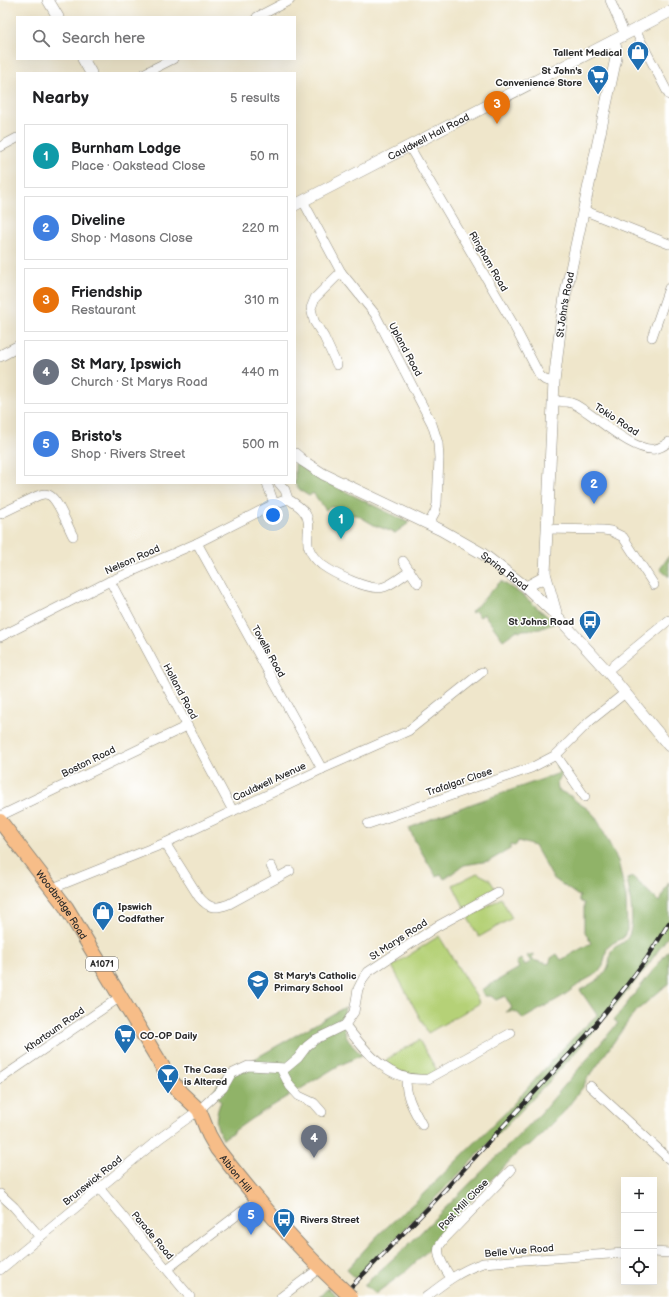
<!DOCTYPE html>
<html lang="en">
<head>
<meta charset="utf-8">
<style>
  :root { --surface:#fff; --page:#f2f2f2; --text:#202124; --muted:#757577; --line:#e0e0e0; --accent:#111827 }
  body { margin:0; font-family:"Balsamiq Sans",sans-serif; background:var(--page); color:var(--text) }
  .controls { position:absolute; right:12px; bottom:12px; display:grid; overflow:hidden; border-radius:0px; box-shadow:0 4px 16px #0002 }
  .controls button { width:36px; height:36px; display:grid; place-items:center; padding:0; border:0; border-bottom:1px solid var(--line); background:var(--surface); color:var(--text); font:20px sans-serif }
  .you { position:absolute; left:273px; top:515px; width:14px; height:14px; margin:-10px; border:3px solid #fff; border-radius:50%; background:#1a73e8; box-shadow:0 0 0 6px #1a73e833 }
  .badge { display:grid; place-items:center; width:26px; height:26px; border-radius:50%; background:var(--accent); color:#fff; font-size:13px; font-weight:700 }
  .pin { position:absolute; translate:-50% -33px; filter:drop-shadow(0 1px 2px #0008) }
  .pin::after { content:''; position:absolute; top:21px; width:14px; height:12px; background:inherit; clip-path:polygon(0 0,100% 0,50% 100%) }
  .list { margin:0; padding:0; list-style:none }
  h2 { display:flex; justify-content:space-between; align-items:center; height:52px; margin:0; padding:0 16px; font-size:17px }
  h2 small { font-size:13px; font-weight:400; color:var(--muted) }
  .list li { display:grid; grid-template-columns:26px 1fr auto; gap:12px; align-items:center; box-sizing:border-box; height:64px; margin:0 8px 8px; padding:0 8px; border:1px solid var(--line); border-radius:0px }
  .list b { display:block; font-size:15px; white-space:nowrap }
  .list p { margin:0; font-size:13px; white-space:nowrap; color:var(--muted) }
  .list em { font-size:13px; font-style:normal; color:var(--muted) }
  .icon { flex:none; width:22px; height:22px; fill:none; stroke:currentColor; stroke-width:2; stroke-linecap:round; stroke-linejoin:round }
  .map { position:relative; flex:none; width:669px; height:1297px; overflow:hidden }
  .search { position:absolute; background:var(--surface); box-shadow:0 4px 16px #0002; left:16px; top:16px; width:280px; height:44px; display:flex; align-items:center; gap:10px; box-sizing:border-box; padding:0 14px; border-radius:0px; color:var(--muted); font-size:15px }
  .panel { position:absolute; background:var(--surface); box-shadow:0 4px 16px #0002; left:16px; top:72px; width:280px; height:412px; border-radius:0px }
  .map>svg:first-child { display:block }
  .green { fill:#b5d177; stroke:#707e51 }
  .forest { fill:#90b368; stroke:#5e6f4a }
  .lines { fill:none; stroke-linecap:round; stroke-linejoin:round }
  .minor-casing { stroke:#8d887b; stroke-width:10 }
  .tertiary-casing { stroke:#8d887b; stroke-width:12 }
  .primary-casing { stroke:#8d887b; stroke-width:16 }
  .minor { stroke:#fff; stroke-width:9 }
  .tertiary { stroke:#fff; stroke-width:11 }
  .primary { stroke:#f7bd88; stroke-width:14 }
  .rail-casing { stroke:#2b2b2b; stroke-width:4.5 }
  .rail { stroke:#fff; stroke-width:3; stroke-dasharray:9; stroke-linecap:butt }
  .primary-bridge-casing { stroke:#8d887b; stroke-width:16; stroke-linecap:butt }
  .primary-bridge { stroke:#f7bd88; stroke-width:14 }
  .labels { text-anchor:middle; stroke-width:3; stroke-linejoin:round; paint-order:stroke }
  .shield { fill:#fff; stroke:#6b6b6b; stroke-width:1 }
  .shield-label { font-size:9px; font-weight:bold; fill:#2b2b2b }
  .poi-label { font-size:10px; font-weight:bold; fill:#2b2b2b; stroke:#fff; text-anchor:start }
  .street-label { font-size:10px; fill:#2b2b2b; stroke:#fff }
</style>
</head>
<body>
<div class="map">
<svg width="669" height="1297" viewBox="0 0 669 1297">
  <rect width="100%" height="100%" fill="#fff"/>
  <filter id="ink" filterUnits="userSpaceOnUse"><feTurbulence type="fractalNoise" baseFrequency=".025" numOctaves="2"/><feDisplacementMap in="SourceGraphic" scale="8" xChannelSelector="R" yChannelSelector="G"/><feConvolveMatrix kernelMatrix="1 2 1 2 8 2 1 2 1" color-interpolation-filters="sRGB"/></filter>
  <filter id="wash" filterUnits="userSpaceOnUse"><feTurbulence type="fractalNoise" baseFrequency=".012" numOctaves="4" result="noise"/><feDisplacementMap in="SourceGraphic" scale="16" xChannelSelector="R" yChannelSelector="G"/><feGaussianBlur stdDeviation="0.9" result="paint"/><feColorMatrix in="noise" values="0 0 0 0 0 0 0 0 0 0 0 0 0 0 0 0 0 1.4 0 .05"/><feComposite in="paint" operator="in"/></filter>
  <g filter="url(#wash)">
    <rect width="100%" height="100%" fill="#efe6cb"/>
    <g class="green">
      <polygon points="477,873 489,879 498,893 466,911 453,885"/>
      <polygon points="501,898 512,918 479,937 468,918"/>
      <polygon points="439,936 480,1003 428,1033 392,966"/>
      <polygon points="419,1040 439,1074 428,1079 383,1067 387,1059"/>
    </g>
    <g class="forest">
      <polygon points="295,459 310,474 409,523 395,533 374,525 357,515 351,515 330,506 326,510 313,493 309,496 301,491 294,483 295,483"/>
      <polygon points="669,556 669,577 660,569"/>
      <polygon points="501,581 525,597 555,623 540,629 522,630 520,632 517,630 503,640 484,614 480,617 475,611 472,613 471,612"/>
      <path d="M 563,763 L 566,766 L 557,783 L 558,790 L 572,797 L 577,802 L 588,809 L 594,815 L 599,823 L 618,861 L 626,897 L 627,930 L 623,938 L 613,943 L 607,948 L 603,966 L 598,973 L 582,982 L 563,996 L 523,1019 C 519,1013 514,1009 506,1012 L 512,1008 L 505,996 L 496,1000 L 491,996 L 485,996 L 481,990 L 519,968 L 516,962 L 521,959 L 525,965 L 531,962 L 527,956 L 533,954 L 532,960 L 549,964 L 551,958 L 557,954 L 561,960 L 591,943 L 584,930 L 584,903 L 581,902 L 579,899 L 580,896 L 577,895 L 553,878 L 535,846 L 518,841 L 516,845 L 514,846 L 511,845 L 510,849 L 489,861 L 464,865 L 444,879 L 441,874 L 436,876 L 415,841 L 409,828 L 443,814 L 560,773 L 556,766 Z"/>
      <path d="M 633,877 L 659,902 L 669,882 L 669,935 L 643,972 L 587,1039 L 546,1085 L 356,1279 L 346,1270 L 378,1235 L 416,1201 L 507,1111 L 565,1046 L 597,1015 L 580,990 C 590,984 603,979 608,967 C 610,962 609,957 611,952 C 613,946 621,945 625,941 C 637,931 630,893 627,879 Z"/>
      <polygon points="669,950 669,983 634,1013 592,1073 588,1077 583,1087 562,1114 531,1145 526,1146 521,1149 439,1234 436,1243 405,1272 375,1294 364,1285 407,1246 541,1113 618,1023 614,1020"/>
      <path d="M 345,1007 C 342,1030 344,1039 362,1055 L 338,1066 L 251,1119 L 223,1139 C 214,1124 215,1117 221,1101 L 214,1091 L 223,1077 Z"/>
      <polygon points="328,1288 338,1297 319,1297"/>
    </g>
  </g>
  <g filter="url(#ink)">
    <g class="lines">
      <g class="minor-casing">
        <g id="minor">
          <polyline points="610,0 625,35"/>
          <polyline points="257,17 290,0"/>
          <polyline points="635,30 669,95"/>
          <polyline points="145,73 173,59"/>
          <polyline points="409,146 512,322 540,376 545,380 554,382"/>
          <polyline points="0,147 17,138"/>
          <polyline points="303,201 341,272 375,314 432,424 438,443 439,458 437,504 435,512 429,523"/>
          <polyline points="583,210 669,244"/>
          <polyline points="652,337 669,288"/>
          <polyline points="337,365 324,337 314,321 311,308 315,298 341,272"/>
          <path d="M 553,401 C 560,401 568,401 574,404 C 595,414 631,452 655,449 C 660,448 665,445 669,442"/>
          <polyline points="267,483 274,504"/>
          <polyline points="279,483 285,490 288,499"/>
          <path d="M 288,499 C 303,508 311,515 308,533 C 308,538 307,544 309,548 C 311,554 317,561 322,565 C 333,573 370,592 384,587 C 393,584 402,576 410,571"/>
          <path d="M 0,514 L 37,496 C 41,494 45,493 49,495 C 58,499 68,527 73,536"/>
          <polyline points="547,529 603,530 611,531 623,537 654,585"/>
          <polyline points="197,543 322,769"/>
          <polyline points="403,561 418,583"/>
          <polyline points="110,581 233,811"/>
          <polyline points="0,637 110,581 197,543 274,504 288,499"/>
          <polyline points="607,671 669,620"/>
          <polyline points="556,755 585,797"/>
          <polyline points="0,816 187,726"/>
          <polyline points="368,824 531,768 556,755 590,721 625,693"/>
          <path d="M 165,843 L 199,897 C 209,909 215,909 229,904 L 290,871"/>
          <polyline points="271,866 277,878"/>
          <polyline points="53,888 165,843 322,769 408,731 482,672"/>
          <path d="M 345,1025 C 367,1053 389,1083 428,1079 L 511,1033"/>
          <polyline points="281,1069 290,1086 299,1096 314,1103 322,1112"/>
          <polyline points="0,1079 120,997"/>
          <path d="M 406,1079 C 406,1098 413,1108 422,1125"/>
          <polyline points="590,1086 669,1159"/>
          <polyline points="99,1188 190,1297"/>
          <polyline points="0,1194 14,1207 40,1237"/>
          <polyline points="654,1252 669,1253"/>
          <polyline points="167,1269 258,1199"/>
          <polyline points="0,1270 160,1138 199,1110 223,1088 231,1074 248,1066 286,1068 298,1058 307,1046 316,1039 345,1025 354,1012 358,989 364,977 368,972 436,927 498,893"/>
          <path d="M 451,1278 C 446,1270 436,1257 439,1247 C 440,1244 443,1241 445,1238 L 511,1170"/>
          <polyline points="281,1297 320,1268"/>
          <path d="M 426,1297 C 444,1283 461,1270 483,1263 L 624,1253"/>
        </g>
      </g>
      <g class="tertiary-casing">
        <g id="tertiary">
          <polyline points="48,0 58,17"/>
          <polyline points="83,59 91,73"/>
          <path id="s1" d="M 295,205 L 669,12"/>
          <polyline points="0,356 17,347"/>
          <path id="s2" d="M 295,454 L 303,461 L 323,474 L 441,530 L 483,554 L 526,587 L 557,616 L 607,671 L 669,746"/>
          <polyline points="526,587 541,579 545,573"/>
          <path id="s3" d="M 557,616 L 545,573 L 554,382 L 561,323 L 565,297 L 616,58 L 616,48 L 613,41"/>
        </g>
      </g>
      <g class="primary-casing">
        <g id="primary">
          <path id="s4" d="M 0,821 L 66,907 L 170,1079 L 180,1092 L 199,1110 L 209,1135 L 217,1149 C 253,1195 291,1241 334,1281"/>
        </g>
      </g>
      <use href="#minor" class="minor"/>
      <use href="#tertiary" class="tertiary"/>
      <use href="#primary" class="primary"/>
      <g class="rail-casing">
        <polyline id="rail" points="341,1297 429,1207 588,1034 627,985 647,958 669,923"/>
      </g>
      <use href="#rail" class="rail"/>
      <g class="primary-bridge-casing">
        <polyline id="primary-bridge" points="334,1281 351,1297"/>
      </g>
      <use href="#primary-bridge" class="primary-bridge"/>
    </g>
  </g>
  <defs>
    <g id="shop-pin" transform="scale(1.15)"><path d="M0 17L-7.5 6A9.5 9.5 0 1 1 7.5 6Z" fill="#1f6fb2" stroke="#fff"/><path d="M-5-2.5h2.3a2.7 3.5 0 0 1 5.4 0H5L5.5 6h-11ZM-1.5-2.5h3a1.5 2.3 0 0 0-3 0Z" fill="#fff"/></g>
    <g id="supermarket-pin" transform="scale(1.15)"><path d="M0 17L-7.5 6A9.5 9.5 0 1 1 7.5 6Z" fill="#1f6fb2" stroke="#fff"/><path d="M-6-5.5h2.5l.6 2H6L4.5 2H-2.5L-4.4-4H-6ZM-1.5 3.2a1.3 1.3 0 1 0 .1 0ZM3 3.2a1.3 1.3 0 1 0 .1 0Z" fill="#fff"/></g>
    <g id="bus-pin" transform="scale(1.15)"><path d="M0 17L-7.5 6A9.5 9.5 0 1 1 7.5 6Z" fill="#1f6fb2" stroke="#fff"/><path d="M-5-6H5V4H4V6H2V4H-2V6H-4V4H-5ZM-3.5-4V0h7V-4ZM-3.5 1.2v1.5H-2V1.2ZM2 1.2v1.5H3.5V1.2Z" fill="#fff"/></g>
    <g id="school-pin" transform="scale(1.15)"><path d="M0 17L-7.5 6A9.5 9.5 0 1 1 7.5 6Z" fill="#1f6fb2" stroke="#fff"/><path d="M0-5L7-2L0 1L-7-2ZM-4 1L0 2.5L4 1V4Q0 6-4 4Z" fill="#fff"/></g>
    <g id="bar-pin" transform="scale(1.15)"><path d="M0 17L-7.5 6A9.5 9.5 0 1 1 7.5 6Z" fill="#1f6fb2" stroke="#fff"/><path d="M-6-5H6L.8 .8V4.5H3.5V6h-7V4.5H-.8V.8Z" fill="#fff"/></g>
  </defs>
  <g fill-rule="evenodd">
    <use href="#shop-pin" x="638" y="52"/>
    <use href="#supermarket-pin" x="598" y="76"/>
    <use href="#bus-pin" x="590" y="621"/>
    <use href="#shop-pin" x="103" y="912"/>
    <use href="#school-pin" x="258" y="981"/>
    <use href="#supermarket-pin" x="125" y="1035"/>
    <use href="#bar-pin" x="168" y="1075"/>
    <use href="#bus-pin" x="284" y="1219"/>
  </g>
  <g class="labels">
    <rect class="shield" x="86" y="957" width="32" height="14" rx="3"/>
    <g class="shield-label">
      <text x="102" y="967">A1071</text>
    </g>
    <g class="poi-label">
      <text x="622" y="56" text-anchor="end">Tallent Medical</text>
      <text x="582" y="74" text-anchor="end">St John's<tspan x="582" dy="12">Convenience Store</tspan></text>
      <text x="574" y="625" text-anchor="end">St Johns Road</text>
      <text x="118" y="910">Ipswich<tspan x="118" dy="12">Codfather</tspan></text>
      <text x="274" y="979">St Mary's Catholic<tspan x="274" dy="12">Primary School</tspan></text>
      <text x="140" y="1039">CO-OP Daily</text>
      <text x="184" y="1073">The Case<tspan x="184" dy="12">is Altered</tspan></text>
      <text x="300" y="1223">Rivers Street</text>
    </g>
    <g class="street-label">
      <text dy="4" stroke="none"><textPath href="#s1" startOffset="150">Cauldwell Hall Road</textPath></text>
      <text transform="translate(489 261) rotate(60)" y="4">Ringham Road</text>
      <text dy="4" stroke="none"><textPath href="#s3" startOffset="314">St John's Road</textPath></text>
      <text transform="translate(406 349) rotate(62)" y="4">Upland Road</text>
      <text transform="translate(617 419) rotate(33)" y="4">Tokio Road</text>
      <text transform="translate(132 559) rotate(-24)" y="4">Nelson Road</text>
      <text dy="4" stroke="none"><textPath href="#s2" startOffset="241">Spring Road</textPath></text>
      <text transform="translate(269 651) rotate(61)" y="4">Tovells Road</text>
      <text transform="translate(181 691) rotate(62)" y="4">Holland Road</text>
      <text transform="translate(88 761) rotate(-26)" y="4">Boston Road</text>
      <text transform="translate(269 781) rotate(-25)" y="4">Cauldwell Avenue</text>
      <text transform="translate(459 781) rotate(-19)" y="4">Trafalgar Close</text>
      <text dy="4" stroke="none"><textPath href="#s4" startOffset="104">Woodbridge Road</textPath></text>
      <text transform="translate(398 939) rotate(-33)" y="4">St Marys Road</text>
      <text transform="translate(54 1029) rotate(-35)" y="4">Khartoum Road</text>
      <text dy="4" stroke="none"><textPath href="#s4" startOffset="426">Albion Hill</textPath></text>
      <text transform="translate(92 1180) rotate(-39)" y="4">Brunswick Road</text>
      <text transform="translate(463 1204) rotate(-46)" y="4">Post Mill Close</text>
      <text transform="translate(153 1235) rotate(50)" y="4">Parade Road</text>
      <text transform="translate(519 1250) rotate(-5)" y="4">Belle Vue Road</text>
    </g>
  </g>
</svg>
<div class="controls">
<button>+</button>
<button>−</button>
<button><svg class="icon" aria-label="locate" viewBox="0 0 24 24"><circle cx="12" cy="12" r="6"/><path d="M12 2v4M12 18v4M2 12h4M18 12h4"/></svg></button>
</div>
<div class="you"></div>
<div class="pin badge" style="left:341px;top:539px;background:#0f9aa8">1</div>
<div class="pin badge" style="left:594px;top:504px;background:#3f7fe0">2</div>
<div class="pin badge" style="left:497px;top:124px;background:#e8710a">3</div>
<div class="pin badge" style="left:314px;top:1158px;background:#6b7280">4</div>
<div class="pin badge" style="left:251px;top:1235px;background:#3f7fe0">5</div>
<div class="search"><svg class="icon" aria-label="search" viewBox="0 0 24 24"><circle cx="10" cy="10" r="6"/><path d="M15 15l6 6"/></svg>Search here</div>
<section class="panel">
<h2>Nearby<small>5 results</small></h2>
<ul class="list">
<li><span class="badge" style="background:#0f9aa8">1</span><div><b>Burnham Lodge</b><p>Place · Oakstead Close</p></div><em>50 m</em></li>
<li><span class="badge" style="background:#3f7fe0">2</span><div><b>Diveline</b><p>Shop · Masons Close</p></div><em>220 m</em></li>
<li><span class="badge" style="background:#e8710a">3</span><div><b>Friendship</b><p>Restaurant</p></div><em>310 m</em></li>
<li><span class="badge" style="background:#6b7280">4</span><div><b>St Mary, Ipswich</b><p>Church · St Marys Road</p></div><em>440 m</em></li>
<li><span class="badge" style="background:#3f7fe0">5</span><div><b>Bristo's</b><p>Shop · Rivers Street</p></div><em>500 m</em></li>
</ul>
</section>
</div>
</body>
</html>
